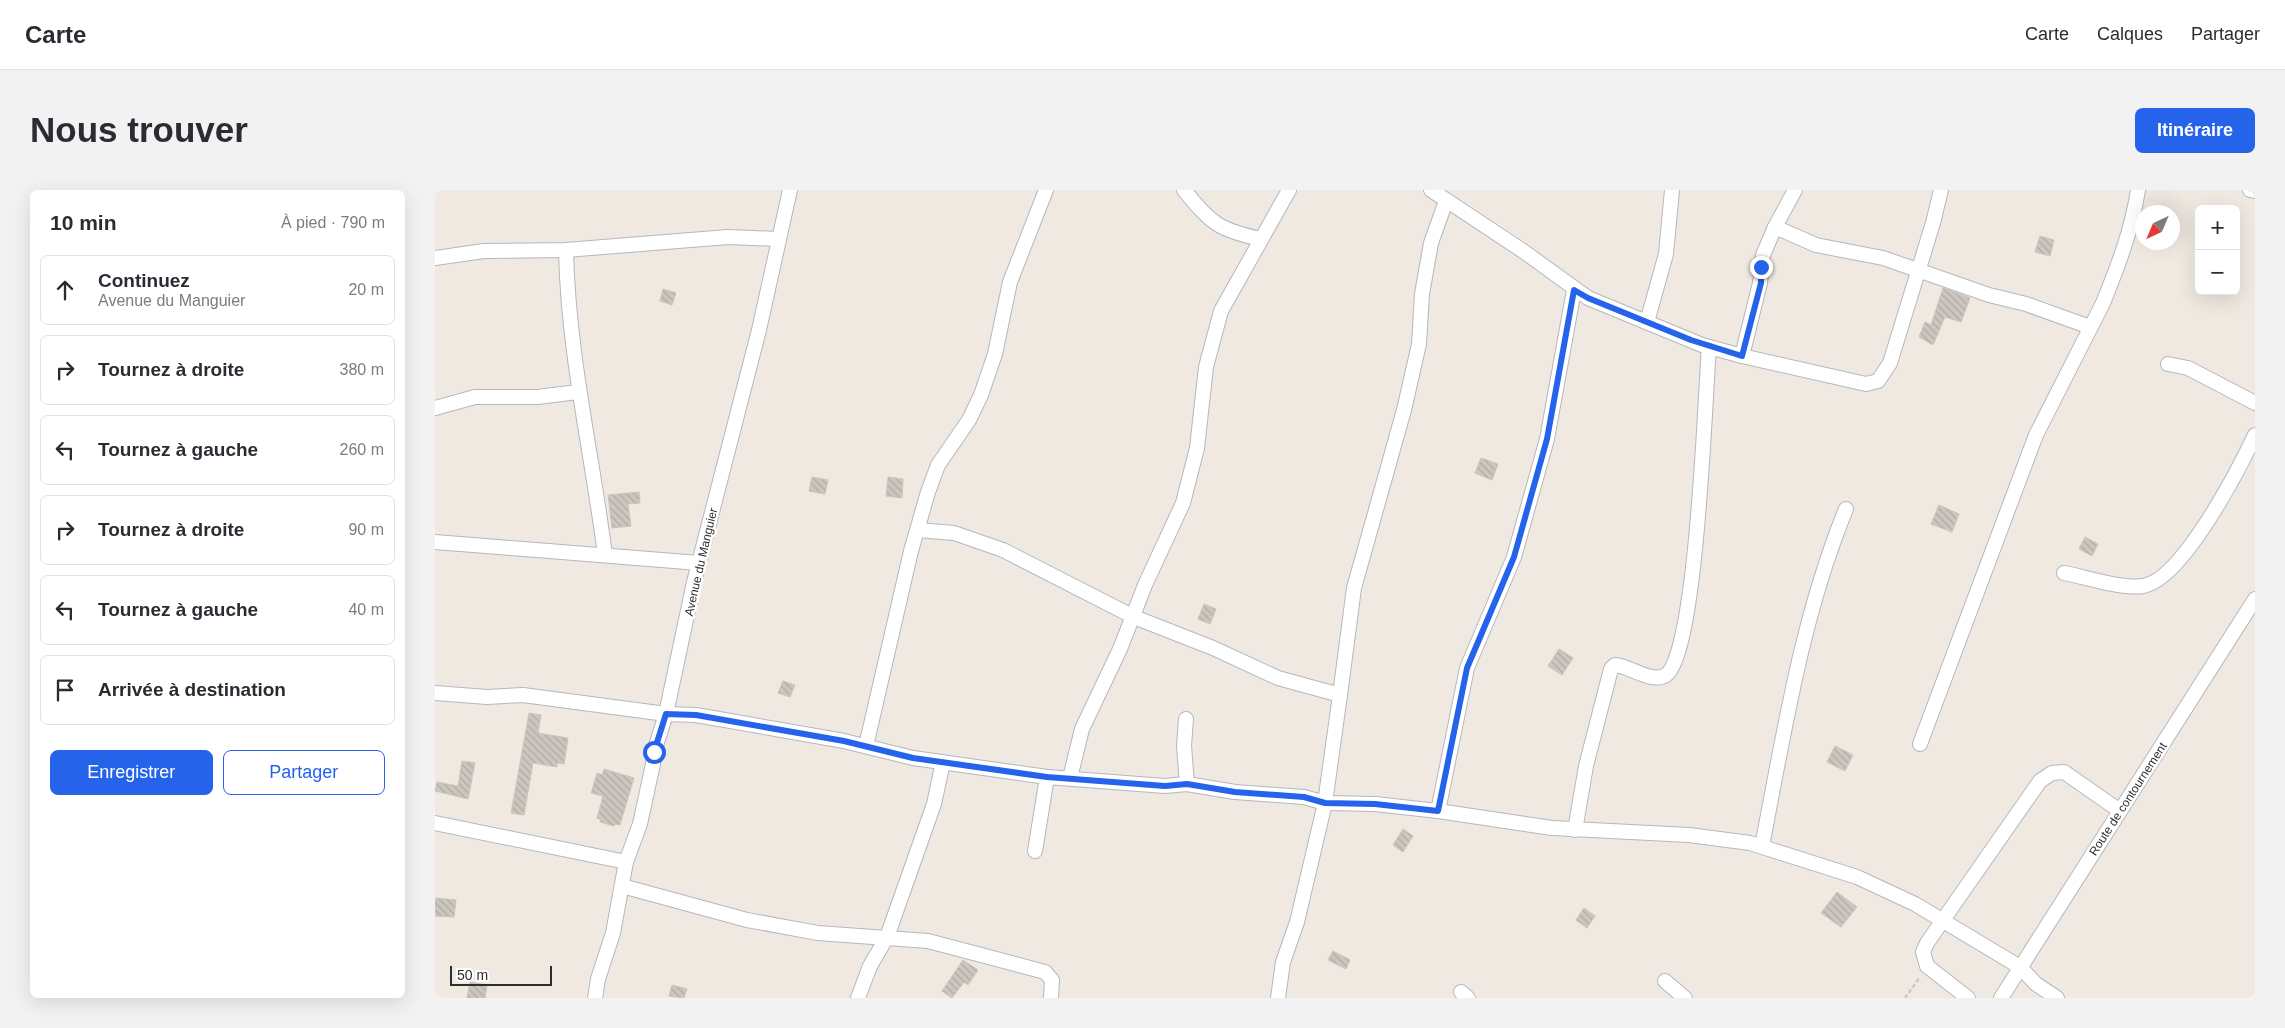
<!DOCTYPE html>
<html lang="fr">
<head>
<meta charset="utf-8">
<style>
  :root { --surface:#fff; --page:#f2f2f3; --text:#2b2b33; --muted:#7c7c81; --line:#e1e1e2; --accent:#2563eb }
  body { margin:0; font-family:Helvetica,sans-serif; background:var(--page); color:var(--text) }
  .controls { position:absolute; right:15px; top:15px; display:grid; overflow:hidden; border-radius:8px; box-shadow:0 5px 20px #0002 }
  .controls button { width:45px; height:45px; display:grid; place-items:center; padding:0; border:0; border-bottom:1px solid var(--line); background:var(--surface); color:var(--text); font:25px sans-serif }
  .compass { position:absolute; left:1700px; top:15px; width:45px; height:45px; border-radius:50%; background:var(--surface); box-shadow:0 5px 20px #0002; rotate:224deg }
  .scale { position:absolute; left:15px; bottom:12px; width:102px; box-sizing:border-box; padding-left:5px; border:2px solid #2e2e2e; border-top:0; font-size:14px; line-height:18px; white-space:nowrap; color:#2e2e2e; -webkit-text-stroke:4px #fff; paint-order:stroke }
  .stop { position:absolute; width:15px; height:15px; margin:-11px; border:4px solid #2563eb; border-radius:50%; background:#fff }
  .stop.end { background:#2563eb; border-color:#fff; box-shadow:0 1px 5px #0008 }
  .list { margin:0; padding:0; list-style:none }
  h2 { display:flex; justify-content:space-between; align-items:center; height:65px; margin:0; padding:0 20px; font-size:21px }
  h2 small { font-size:16px; font-weight:400; color:var(--muted) }
  .list li { display:grid; grid-template-columns:32px 1fr auto; gap:15px; align-items:center; box-sizing:border-box; height:70px; margin:0 10px 10px; padding:0 10px; border:1px solid var(--line); border-radius:8px }
  .list b { display:block; font-size:19px; white-space:nowrap }
  .list p { margin:0; font-size:16px; white-space:nowrap; color:var(--muted) }
  .list em { font-size:16px; font-style:normal; color:var(--muted) }
  .actions { display:flex; gap:10px; padding:15px 20px }
  .actions a { flex:1; padding:11px 0; border:1px solid var(--accent); border-radius:8px; text-align:center; font-size:18px; color:var(--accent) }
  .actions .main { background:var(--accent); color:#fff }
  .icon { flex:none; width:28px; height:28px; fill:none; stroke:currentColor; stroke-width:2; stroke-linecap:round; stroke-linejoin:round }
  .map { position:relative; flex:none; width:1820px; height:808px; overflow:hidden; border-radius:8px }
  header { display:flex; align-items:center; gap:30px; box-sizing:border-box; height:70px; padding:0 25px; background:var(--surface); border-bottom:1px solid var(--line) }
  header strong { font-size:24px }
  nav { display:flex; gap:28px; margin-inline-start:auto; font-size:18px }
  .intro { display:flex; align-items:center; justify-content:space-between; box-sizing:border-box; height:120px; padding:0 30px }
  h1 { margin:0; font-size:35px }
  .button { padding:12px 22px; border-radius:8px; background:var(--accent); color:#fff; font-size:18px; font-weight:700 }
  main { display:flex; gap:30px; padding:0 30px }
  aside { flex:1; background:var(--surface); border-radius:8px; box-shadow:0 5px 20px #0002 }
  .map>svg:first-child { display:block }
  .building { fill:url(#building-back-hatch); stroke:#cbc5ba }
  .lines { fill:none; stroke-linecap:round; stroke-linejoin:round }
  .minor-casing { stroke:#b4b7c1; stroke-width:16 }
  .path { stroke:#c9c9c9; stroke-width:2.5; stroke-dasharray:4 2.5; stroke-linecap:butt }
  .minor { stroke:#fff; stroke-width:14 }
  .route { stroke:#2563eb; stroke-width:6 }
  .labels { text-anchor:middle; stroke-width:5; stroke-linejoin:round; paint-order:stroke }
  .street-label { font-size:12px; fill:#2e2e2e; stroke:#fff }
</style>
</head>
<body>
<header>
<strong>Carte</strong>
<nav><a>Carte</a><a>Calques</a><a>Partager</a></nav>
</header>
<div class="intro"><h1>Nous trouver</h1><a class="button">Itinéraire</a></div>
<main>
<aside>
<h2>10 min<small>À pied · 790 m</small></h2>
<ul class="list">
<li><svg class="icon" aria-label="ahead" viewBox="0 0 24 24"><path d="M12 20V5M6 11l6-6 6 6"/></svg><div><b>Continuez</b><p>Avenue du Manguier</p></div><em>20 m</em></li>
<li><svg class="icon" aria-label="right" viewBox="0 0 24 24"><path d="M7 20v-9h11M14 6l5 5-5 5"/></svg><div><b>Tournez à droite</b></div><em>380 m</em></li>
<li><svg class="icon" aria-label="left" viewBox="0 0 24 24"><path d="M17 20v-9H6M10 6l-5 5 5 5"/></svg><div><b>Tournez à gauche</b></div><em>260 m</em></li>
<li><svg class="icon" aria-label="right" viewBox="0 0 24 24"><path d="M7 20v-9h11M14 6l5 5-5 5"/></svg><div><b>Tournez à droite</b></div><em>90 m</em></li>
<li><svg class="icon" aria-label="left" viewBox="0 0 24 24"><path d="M17 20v-9H6M10 6l-5 5 5 5"/></svg><div><b>Tournez à gauche</b></div><em>40 m</em></li>
<li><svg class="icon" aria-label="arrive" viewBox="0 0 24 24"><path d="M6 21V4h12l-3 4 3 4H6"/></svg><div><b>Arrivée à destination</b></div></li>
</ul>
<div class="actions"><a class="main">Enregistrer</a><a>Partager</a></div>
</aside>
<div class="map">
<svg width="1820" height="808" viewBox="0 0 1820 808">
  <defs>
    <pattern id="building-back-hatch" width="6" height="6" patternUnits="userSpaceOnUse" patternTransform="scale(1.25)"><rect width="6" height="6" fill="#cbc7bf"/><path d="M-1 5l2 2M0 0l6 6M5-1l2 2" fill="none" stroke="#afaba4"/></pattern>
  </defs>
  <rect width="100%" height="100%" fill="#efe9e1"/>
  <g class="building">
    <polygon points="1605,46 1619,50 1615,66 1600,62"/>
    <polygon points="1508,98 1535,108 1526,132 1510,127 1498,155 1484,147 1490,132 1496,135"/>
    <polygon points="228,99 241,103 237,115 225,111"/>
    <polygon points="1046,268 1063,274 1057,290 1040,283"/>
    <polygon points="377,287 393,290 390,304 374,301"/>
    <polygon points="453,287 468,289 467,308 451,306"/>
    <polygon points="204,302 205,313 193,314 196,336 177,338 173,305"/>
    <polygon points="1504,315 1524,324 1517,342 1496,334"/>
    <polygon points="1650,347 1663,354 1657,366 1644,359"/>
    <polygon points="769,414 781,419 775,434 763,429"/>
    <polygon points="1124,459 1138,468 1127,485 1113,476"/>
    <polygon points="348,491 360,495 355,507 343,503"/>
    <polygon points="94,523 106,525 103,543 133,548 129,574 122,573 122,577 98,573 89,625 76,623"/>
    <polygon points="1400,556 1418,565 1410,581 1392,572"/>
    <polygon points="27,571 40,573 33,609 0,601 2,592 23,596"/>
    <polygon points="169,579 199,588 185,635 180,634 179,636 165,632 166,630 162,628 168,606 156,603 162,583 167,585"/>
    <polygon points="968,639 978,646 968,662 958,655"/>
    <polygon points="1402,702 1422,717 1406,737 1386,723"/>
    <polygon points="0,708 21,710 19,727 0,726"/>
    <polygon points="1149,718 1160,726 1152,738 1141,730"/>
    <polygon points="898,761 915,770 911,779 893,770"/>
    <polygon points="528,770 543,780 533,795 529,792 517,808 507,801"/>
    <polygon points="35,792 52,795 50,808 32,808"/>
    <polygon points="237,795 252,799 249,808 234,806"/>
  </g>
  <g class="lines">
    <g class="minor-casing">
      <g id="minor">
        <path d="M 749,0 C 776,33 783,40 826,49"/>
        <polyline points="996,0 1088,61 1153,108 1267,155 1307,166 1431,194 1443,191 1455,173 1498,33 1506,0"/>
        <polyline points="1815,0 1820,1"/>
        <polyline points="1340,37 1381,55 1448,68 1554,105 1591,114 1655,137"/>
        <path d="M 131,60 C 133,163 157,263 170,365"/>
        <polyline points="0,68 49,61 131,60 293,47 344,49"/>
        <polyline points="1212,132 1231,64 1237,0"/>
        <polyline points="1307,166 1325,93 1328,65 1340,37 1360,0"/>
        <polyline points="1733,174 1753,178 1820,213"/>
        <polyline points="0,218 40,207 102,207 143,202"/>
        <polyline points="483,340 519,343 568,360 699,427 778,458 843,488 905,505 890,613 862,732 848,772 843,808"/>
        <polyline points="0,352 264,373"/>
        <path d="M 1629,383 C 1651,387 1686,399 1708,396 C 1747,390 1804,279 1820,245"/>
        <polyline points="0,503 52,507 88,505 231,524 261,525 409,551 478,568 612,587 730,596 752,594 800,602 869,607 890,613 940,614 1003,621 1117,638 1254,645 1315,653 1422,687 1480,714 1585,777 1601,794 1622,808"/>
        <polyline points="905,505 919,398 969,220 984,154 987,104 996,53 1011,11"/>
        <polyline points="751,529 749,556 752,594"/>
        <path d="M 1485,554 L 1601,245 L 1668,113 C 1683,76 1697,40 1703,0"/>
        <polyline points="431,556 476,361 493,302 503,275 534,230 546,205 560,164 575,92 611,0"/>
        <polyline points="635,588 647,539 685,459 710,395 748,313 762,258 771,177 786,121 854,0"/>
        <polyline points="1003,621 1032,478 1079,367 1112,249 1139,100"/>
        <polyline points="0,633 191,672"/>
        <path d="M 1140,640 L 1151,576 L 1176,479 L 1180,475 C 1195,476 1217,494 1231,485 C 1262,463 1270,206 1274,157"/>
        <path d="M 1327,656 C 1349,543 1367,426 1411,319"/>
        <polyline points="600,661 612,587"/>
        <polyline points="187,696 312,730 383,743 493,751 610,782 617,790 616,808"/>
        <polyline points="1230,791 1250,808"/>
        <polyline points="1026,802 1033,808"/>
        <polyline points="160,808 163,789 178,743 191,672 205,634 218,574 219,562 231,524 259,392 324,140 355,0"/>
        <polyline points="423,808 435,776 452,747 499,614 508,572"/>
        <polyline points="1533,808 1492,776 1488,762 1492,753 1605,591 1617,583 1629,582 1685,621"/>
        <polyline points="1566,808 1820,409"/>
      </g>
    </g>
    <polyline class="path" points="1470,808 1485,787"/>
    <use href="#minor" class="minor"/>
  </g>
  <g class="lines">
    <polyline class="route" points="219,562 231,524 261,525 409,551 478,568 612,587 730,596 752,594 800,602 869,607 890,613 940,614 1003,621 1032,478 1079,367 1112,249 1139,100 1153,108 1256,150 1307,166 1326,93 1326,77"/>
  </g>
  <g class="labels">
    <g class="street-label">
      <text transform="translate(266 372) rotate(-77)" y="4">Avenue du Manguier</text>
      <text transform="translate(1693 609) rotate(-57)" y="4">Route de contournement</text>
    </g>
  </g>
</svg>
<div class="controls">
<button>+</button>
<button>−</button>
</div>
<svg class="compass" viewBox="-18 -18 36 36"><path d="M0-13l5 13h-10z" fill="#e53935"/><path d="M0 13l5-13h-10z" fill="#7c7c81"/></svg>
<div class="scale">50 m</div>
<div class="stop" style="left:219px;top:562px"></div>
<div class="stop end" style="left:1326px;top:77px"></div>
</div>
</main>
</body>
</html>
